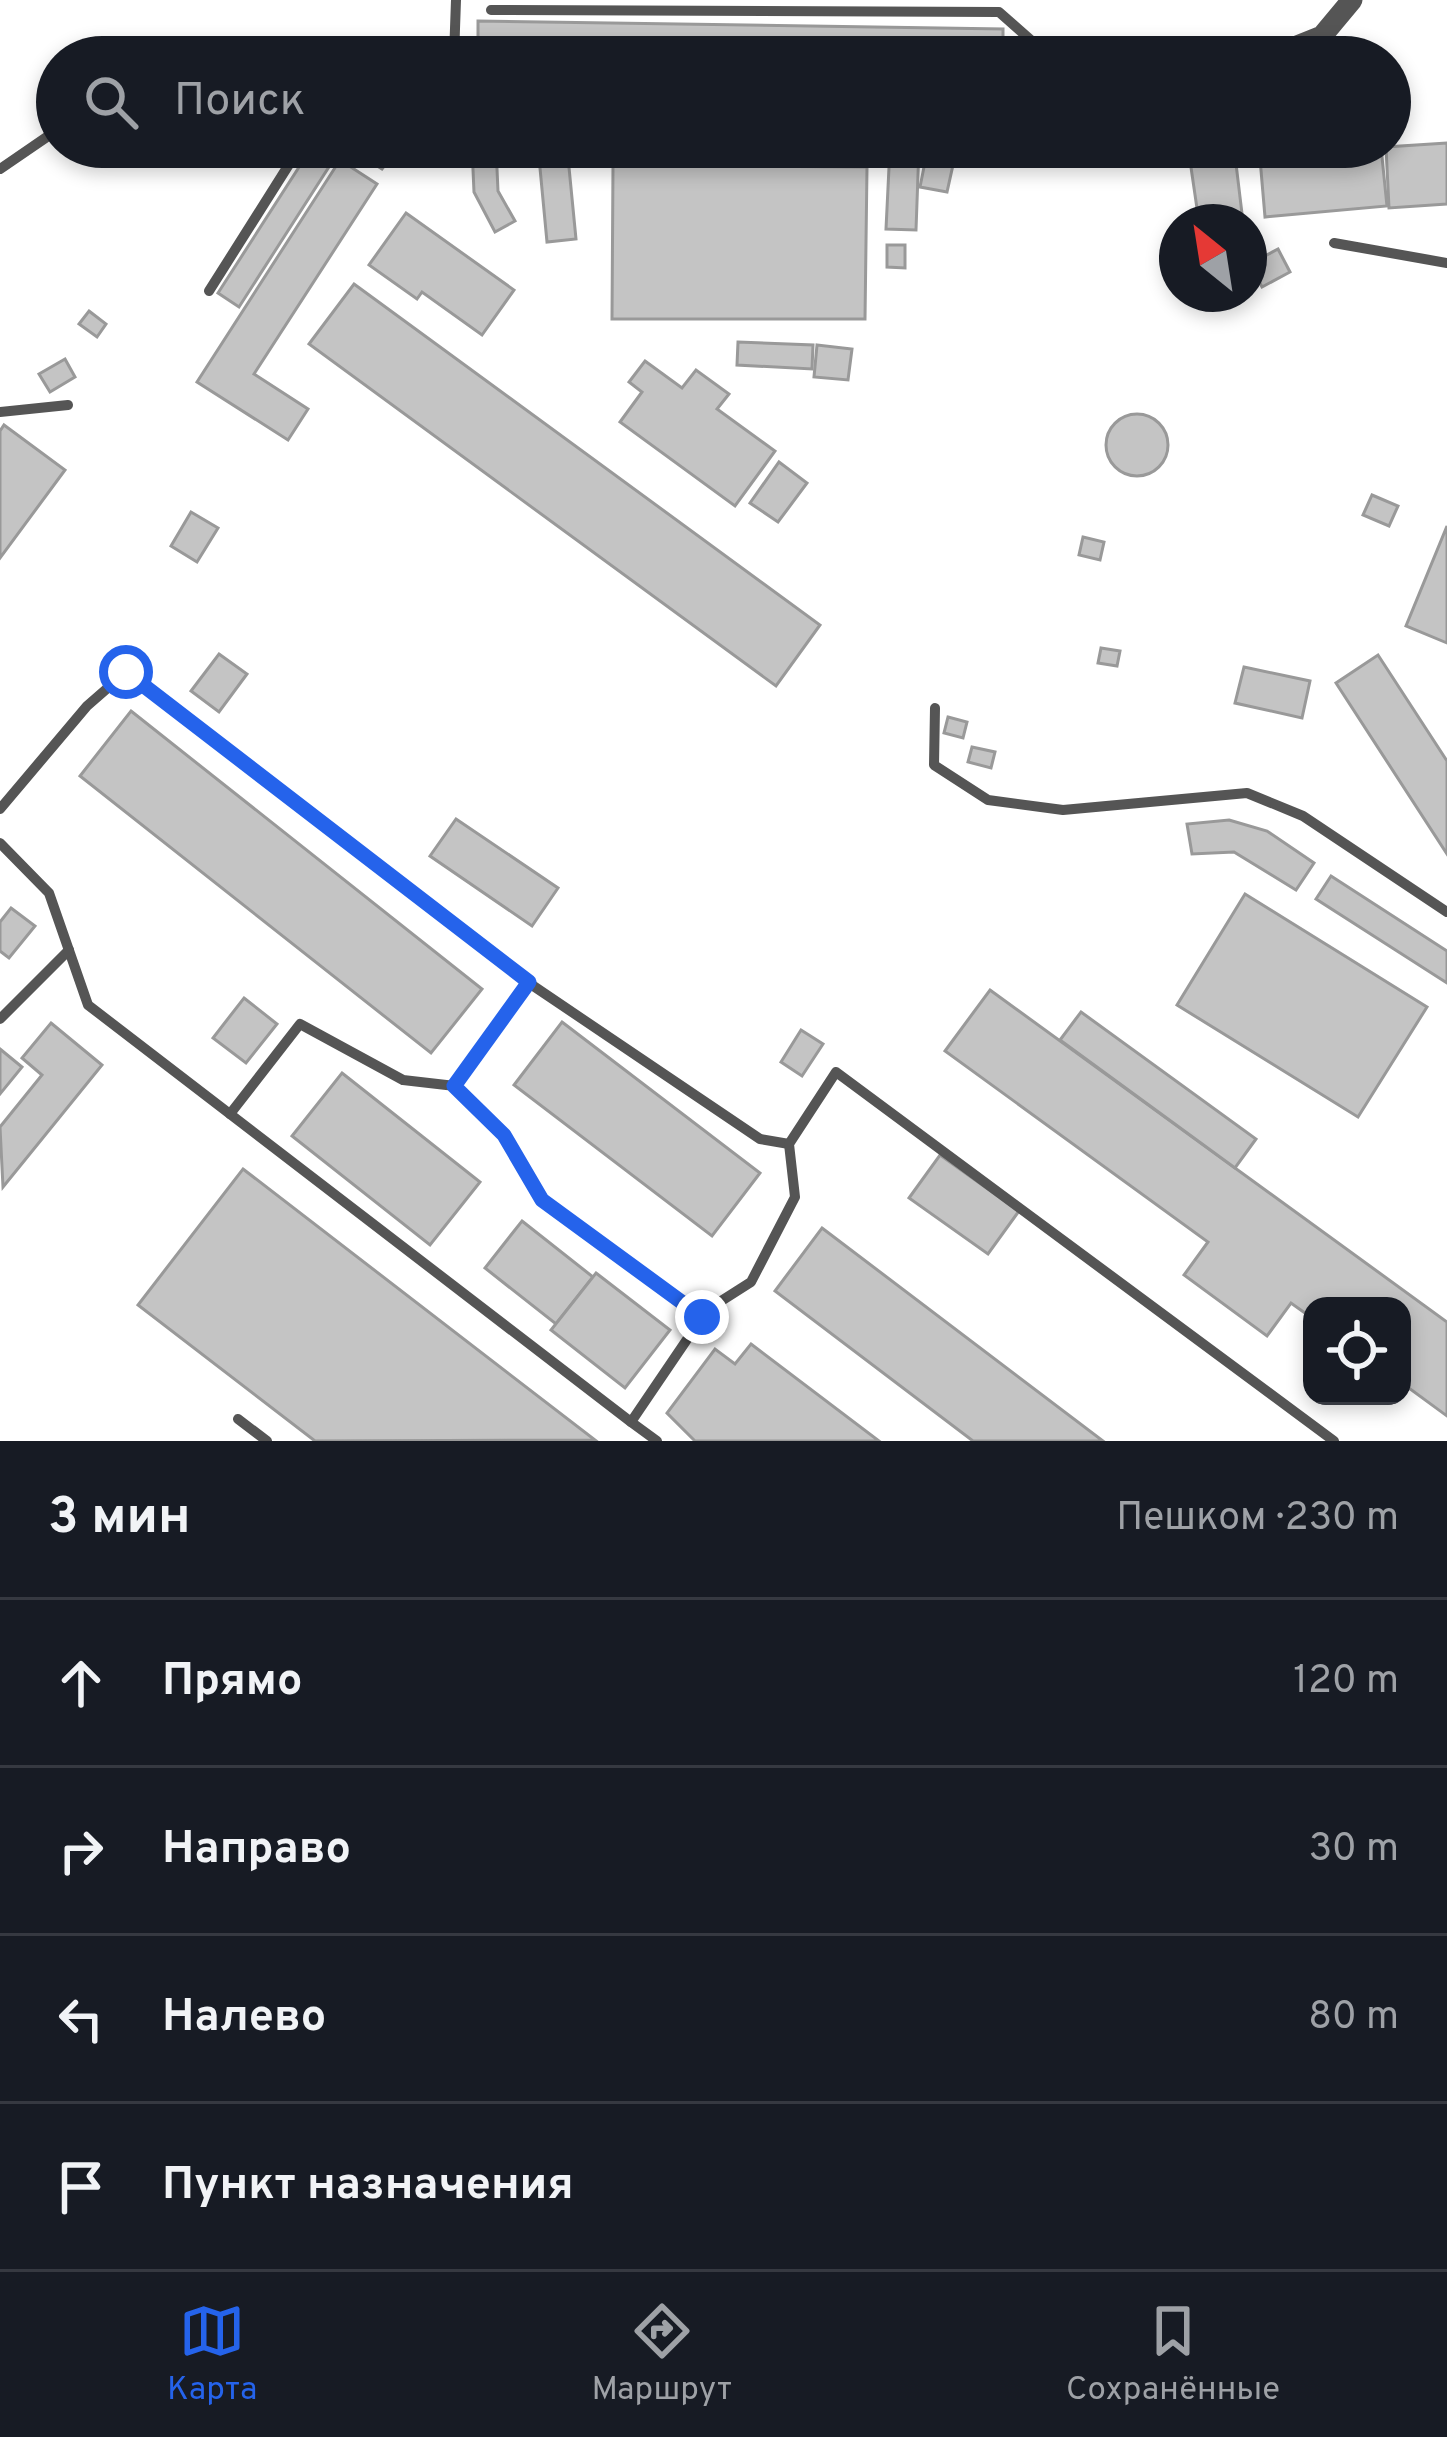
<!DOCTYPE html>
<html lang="ru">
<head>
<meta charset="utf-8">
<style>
  :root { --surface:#171b24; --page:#20242c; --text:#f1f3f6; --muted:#9ea1a6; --line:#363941; --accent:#2563eb }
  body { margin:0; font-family:Overpass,sans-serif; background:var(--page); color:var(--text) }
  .controls { position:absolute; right:36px; bottom:36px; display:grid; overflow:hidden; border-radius:24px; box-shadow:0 6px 18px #0003 }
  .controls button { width:108px; height:108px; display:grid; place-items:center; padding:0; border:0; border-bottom:3px solid var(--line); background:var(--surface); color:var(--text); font:60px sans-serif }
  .compass { position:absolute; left:1159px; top:204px; width:108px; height:108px; border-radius:50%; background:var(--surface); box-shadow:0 6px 18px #0003; rotate:330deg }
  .stop { position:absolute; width:36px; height:36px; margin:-27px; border:9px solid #2563eb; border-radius:50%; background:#fff }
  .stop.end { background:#2563eb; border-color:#fff; box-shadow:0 3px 12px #0008 }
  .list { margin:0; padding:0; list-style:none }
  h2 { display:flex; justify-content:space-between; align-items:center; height:156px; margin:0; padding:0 48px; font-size:51px }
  h2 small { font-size:39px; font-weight:400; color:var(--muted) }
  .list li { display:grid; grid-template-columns:78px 1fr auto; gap:36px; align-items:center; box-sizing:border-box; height:168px; padding:0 48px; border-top:3px solid var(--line) }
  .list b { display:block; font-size:45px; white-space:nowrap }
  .list em { font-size:39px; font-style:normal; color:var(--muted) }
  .icon { flex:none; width:66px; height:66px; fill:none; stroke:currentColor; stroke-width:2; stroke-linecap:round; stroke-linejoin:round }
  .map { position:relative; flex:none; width:1447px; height:1441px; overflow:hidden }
  .search { position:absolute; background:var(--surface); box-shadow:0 6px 18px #0003; left:36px; right:36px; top:36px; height:132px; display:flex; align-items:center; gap:30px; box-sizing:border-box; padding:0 42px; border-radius:66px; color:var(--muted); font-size:45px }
  .sheet { height:828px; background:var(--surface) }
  nav { display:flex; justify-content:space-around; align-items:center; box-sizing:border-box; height:168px; border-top:3px solid var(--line); background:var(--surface); font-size:33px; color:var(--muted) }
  nav a { display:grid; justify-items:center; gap:6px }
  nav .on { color:var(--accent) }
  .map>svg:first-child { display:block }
  .building { fill:#c4c4c4; stroke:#999; stroke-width:3 }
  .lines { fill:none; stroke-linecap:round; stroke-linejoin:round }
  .service { stroke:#555; stroke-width:10 }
  .minor { stroke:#555; stroke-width:21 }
  .route { stroke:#2563eb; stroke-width:15 }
</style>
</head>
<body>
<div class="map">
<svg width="1447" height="1441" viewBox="0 0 1447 1441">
  <rect width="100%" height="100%" fill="#fff"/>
  <g class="building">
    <polygon points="478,21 1003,29 1003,55 478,48"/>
    <polygon points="1447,143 1447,204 1389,208 1386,147"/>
    <polygon points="312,147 334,159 239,307 218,293"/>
    <polygon points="365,147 389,160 382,169 360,155"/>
    <polygon points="472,147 496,147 498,191 515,221 495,232 474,192"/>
    <polygon points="538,147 567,147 576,239 547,242"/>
    <polygon points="574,147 588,147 588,165 575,166"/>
    <polygon points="890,147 919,147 916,230 886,229"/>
    <polygon points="928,147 957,147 947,192 920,187"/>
    <polygon points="1126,147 1175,147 1136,162"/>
    <polygon points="1188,147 1234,147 1243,222 1199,222"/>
    <polygon points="1259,147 1381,147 1387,206 1265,217"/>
    <polygon points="340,160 377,184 254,374 308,409 288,440 197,382"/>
    <polygon points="613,165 867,167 865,319 612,319"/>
    <polygon points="406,213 514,290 482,335 422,292 417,299 369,265"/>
    <polygon points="887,245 905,245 905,268 887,267"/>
    <polygon points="1278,249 1290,272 1262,287 1250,264"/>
    <polygon points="354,284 820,625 776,686 309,344"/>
    <polygon points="89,311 106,324 97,337 79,324"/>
    <polygon points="738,342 813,345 812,369 737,365"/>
    <polygon points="817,345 852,349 848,380 814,377"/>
    <polygon points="65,359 75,377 50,392 39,374"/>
    <polygon points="645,361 682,388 696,370 729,394 717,409 775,451 735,506 620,422 642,392 629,382"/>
    <circle cx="1137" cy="445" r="31"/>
    <polygon points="4,425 65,470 0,558 0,431"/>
    <polygon points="779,462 807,483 778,522 750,503"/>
    <polygon points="1372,495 1398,506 1389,526 1363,515"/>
    <polygon points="191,512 218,528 197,562 171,546"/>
    <polygon points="1447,526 1447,643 1406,626"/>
    <polygon points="1083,537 1104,542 1100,560 1079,555"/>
    <polygon points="1101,648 1120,651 1117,666 1098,663"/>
    <polygon points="219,654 247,674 219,712 191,691"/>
    <polygon points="1378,655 1447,761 1447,854 1336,683"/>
    <polygon points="1244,667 1310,681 1302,718 1235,703"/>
    <polygon points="131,711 482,989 431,1053 80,776"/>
    <polygon points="948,717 967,722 963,738 944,733"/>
    <polygon points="972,747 995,752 991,768 968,762"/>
    <polygon points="456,819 558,888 532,926 430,856"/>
    <polygon points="1229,820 1267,831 1314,863 1296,890 1234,852 1192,854 1187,824"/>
    <polygon points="1331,876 1447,951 1447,983 1316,899"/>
    <polygon points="1245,894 1427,1007 1358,1117 1177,1005"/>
    <polygon points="11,908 35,926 9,958 0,951 0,922"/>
    <polygon points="990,990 1447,1322 1447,1416 1402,1383 1402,1306 1312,1306 1312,1318 1291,1303 1267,1336 1184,1275 1208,1242 945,1051"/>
    <polygon points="244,998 277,1024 246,1063 213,1038"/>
    <polygon points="1081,1012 1256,1139 1235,1168 1060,1040"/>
    <polygon points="562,1022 760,1173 712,1236 514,1085"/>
    <polygon points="51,1023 102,1065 3,1187 0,1127 42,1075 22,1058"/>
    <polygon points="801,1030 823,1044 802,1076 781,1062"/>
    <polygon points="0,1049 22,1067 0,1094"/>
    <polygon points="342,1073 480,1182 430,1245 292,1136"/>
    <polygon points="940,1155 1019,1211 988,1254 909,1198"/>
    <polygon points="243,1169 595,1440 315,1441 138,1305"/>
    <polygon points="522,1221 593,1277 556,1324 485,1268"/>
    <polygon points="822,1228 1103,1441 973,1441 775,1291"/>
    <polygon points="596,1273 670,1330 625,1388 551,1330"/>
    <polygon points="751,1344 879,1441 695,1441 667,1413 715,1349 735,1364"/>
  </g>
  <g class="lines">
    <g class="service">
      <polyline points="491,10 999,12 1050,57"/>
      <polyline points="454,57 456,0"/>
      <polyline points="0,169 57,130"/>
      <polyline points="1334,243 1447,263"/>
      <polyline points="209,291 300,147"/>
      <polyline points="0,412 68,405"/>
      <polyline points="935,708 934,765 988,800 1063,810 1247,793 1303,816 1447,912"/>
      <polyline points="0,809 87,706 126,672 529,983 455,1086"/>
      <polyline points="0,843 49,893 88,1005 631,1422"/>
      <polyline points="529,983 760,1139 789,1144"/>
      <polyline points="0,1019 69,950"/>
      <polyline points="230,1114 300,1024 403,1080 455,1086 504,1135 542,1200 702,1317"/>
      <polyline points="238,1419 267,1441"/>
      <polyline points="657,1441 631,1422 707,1310 751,1282 795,1197 789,1144 836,1072 1334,1441"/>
    </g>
    <polyline class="minor" points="1049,57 1282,52 1322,36 1352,0"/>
  </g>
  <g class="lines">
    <polyline class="route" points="126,672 529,982 454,1086 504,1135 542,1200 702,1317"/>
  </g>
</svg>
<div class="controls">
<button><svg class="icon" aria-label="locate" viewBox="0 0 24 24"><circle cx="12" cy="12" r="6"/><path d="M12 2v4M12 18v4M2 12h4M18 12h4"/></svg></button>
</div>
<svg class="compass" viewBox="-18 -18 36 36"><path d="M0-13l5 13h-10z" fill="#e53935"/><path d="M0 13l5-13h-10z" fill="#9ea1a6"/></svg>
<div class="stop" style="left:126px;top:672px"></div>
<div class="stop end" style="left:702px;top:1317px"></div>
<div class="search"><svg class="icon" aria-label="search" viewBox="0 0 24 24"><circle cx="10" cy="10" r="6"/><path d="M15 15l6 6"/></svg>Поиск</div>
</div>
<section class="sheet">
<h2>3 мин<small>Пешком · 230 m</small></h2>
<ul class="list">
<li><svg class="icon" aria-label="ahead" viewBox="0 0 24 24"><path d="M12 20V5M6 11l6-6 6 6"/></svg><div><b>Прямо</b></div><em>120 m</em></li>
<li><svg class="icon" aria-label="right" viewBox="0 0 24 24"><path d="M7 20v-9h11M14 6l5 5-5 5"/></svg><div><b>Направо</b></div><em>30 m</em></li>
<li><svg class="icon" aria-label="left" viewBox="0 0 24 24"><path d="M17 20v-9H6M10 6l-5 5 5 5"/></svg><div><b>Налево</b></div><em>80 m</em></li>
<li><svg class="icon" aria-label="arrive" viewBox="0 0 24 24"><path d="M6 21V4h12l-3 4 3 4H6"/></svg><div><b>Пункт назначения</b></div></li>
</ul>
</section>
<nav>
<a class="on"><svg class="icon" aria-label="map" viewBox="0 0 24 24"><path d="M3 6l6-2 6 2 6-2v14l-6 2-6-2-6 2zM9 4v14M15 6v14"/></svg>Карта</a>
<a><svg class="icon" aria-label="directions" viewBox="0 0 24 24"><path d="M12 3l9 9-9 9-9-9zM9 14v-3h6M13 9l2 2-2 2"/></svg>Маршрут</a>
<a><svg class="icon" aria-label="saved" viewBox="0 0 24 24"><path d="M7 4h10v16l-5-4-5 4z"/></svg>Сохранённые</a>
</nav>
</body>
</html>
